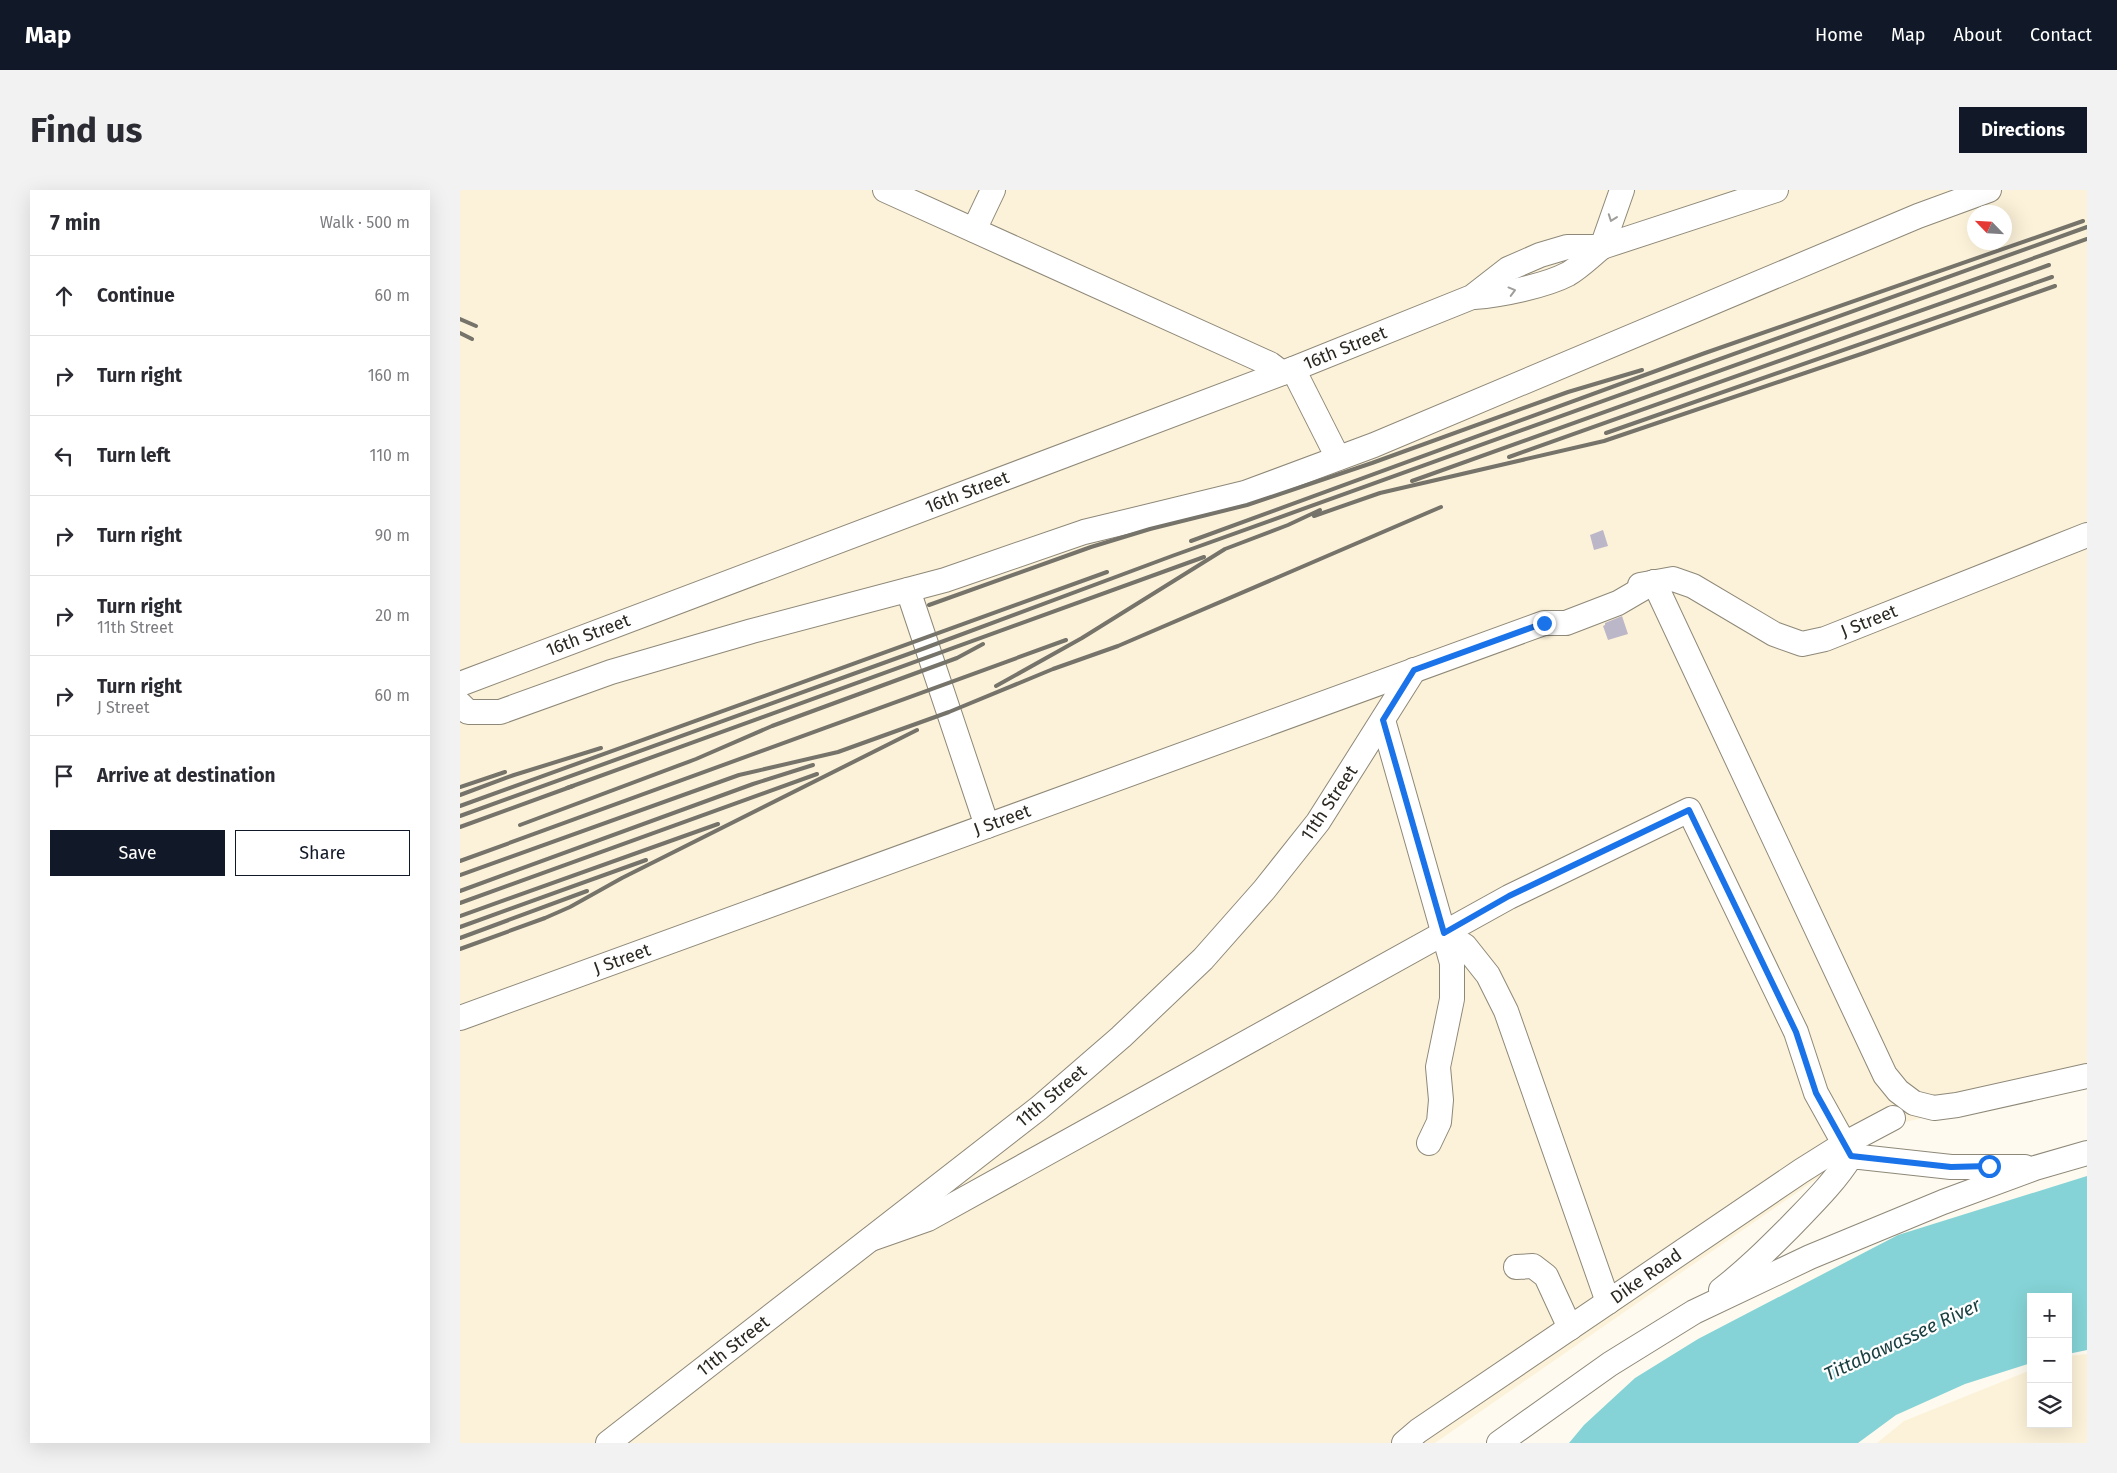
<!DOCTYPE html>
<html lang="en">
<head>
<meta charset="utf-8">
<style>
  :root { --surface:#fff; --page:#f2f2f3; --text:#2b2b33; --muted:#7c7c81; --line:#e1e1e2; --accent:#111827 }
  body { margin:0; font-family:"Fira Sans",sans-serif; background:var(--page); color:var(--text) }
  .controls { position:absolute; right:15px; bottom:15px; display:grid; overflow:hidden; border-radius:0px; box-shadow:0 5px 20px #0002 }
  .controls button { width:45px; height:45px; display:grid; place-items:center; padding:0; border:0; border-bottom:1px solid var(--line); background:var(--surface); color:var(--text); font:25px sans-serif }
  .compass { position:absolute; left:1507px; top:15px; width:45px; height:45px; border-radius:50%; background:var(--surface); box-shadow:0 5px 20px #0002; rotate:295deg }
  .stop { position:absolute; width:15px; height:15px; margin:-11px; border:4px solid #1a73e8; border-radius:50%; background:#fff }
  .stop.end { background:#1a73e8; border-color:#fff; box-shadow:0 1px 5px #0008 }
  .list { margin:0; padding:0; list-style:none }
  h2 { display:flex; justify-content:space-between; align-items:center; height:65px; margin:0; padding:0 20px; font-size:21px }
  h2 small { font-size:16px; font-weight:400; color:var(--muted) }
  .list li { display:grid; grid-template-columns:32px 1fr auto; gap:15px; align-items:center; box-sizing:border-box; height:80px; padding:0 20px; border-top:1px solid var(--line) }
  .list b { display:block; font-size:19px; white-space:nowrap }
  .list p { margin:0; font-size:16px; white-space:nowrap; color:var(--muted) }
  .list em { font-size:16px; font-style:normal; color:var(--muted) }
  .actions { display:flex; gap:10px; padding:15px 20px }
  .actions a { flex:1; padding:11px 0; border:1px solid var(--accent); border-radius:0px; text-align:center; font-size:18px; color:var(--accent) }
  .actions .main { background:var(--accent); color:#fff }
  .icon { flex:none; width:28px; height:28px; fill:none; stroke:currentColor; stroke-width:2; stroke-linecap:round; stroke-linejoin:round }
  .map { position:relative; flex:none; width:1627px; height:1253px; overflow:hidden; border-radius:0px }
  header { display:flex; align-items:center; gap:30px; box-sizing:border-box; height:70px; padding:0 25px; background:var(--accent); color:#fff }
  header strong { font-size:24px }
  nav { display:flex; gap:28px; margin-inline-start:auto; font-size:18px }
  .intro { display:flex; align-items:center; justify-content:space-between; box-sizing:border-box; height:120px; padding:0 30px }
  h1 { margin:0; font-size:35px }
  .button { padding:12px 22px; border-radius:0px; background:var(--accent); color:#fff; font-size:18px; font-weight:700 }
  main { display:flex; gap:30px; padding:0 30px }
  aside { flex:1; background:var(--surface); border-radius:0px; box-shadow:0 5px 20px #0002 }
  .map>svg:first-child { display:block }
  .built { fill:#fcf2d9; fill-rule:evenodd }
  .water { fill:#85d3d6 }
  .building { fill:#bbb7c8 }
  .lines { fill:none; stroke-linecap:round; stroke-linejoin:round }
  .minor-casing { stroke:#8e8878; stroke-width:26 }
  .minor { stroke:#fff; stroke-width:24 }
  .rail { stroke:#75736a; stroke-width:4 }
  .oneway { stroke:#9f9e9b }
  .route { stroke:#1a73e8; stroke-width:6 }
  .labels { text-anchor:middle; stroke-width:4.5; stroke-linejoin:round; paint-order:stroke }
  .street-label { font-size:18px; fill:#2a2821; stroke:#fff }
  .water-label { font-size:19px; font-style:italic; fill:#193f40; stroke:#fff }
</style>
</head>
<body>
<header>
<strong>Map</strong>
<nav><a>Home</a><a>Map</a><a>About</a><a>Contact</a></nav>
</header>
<div class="intro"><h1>Find us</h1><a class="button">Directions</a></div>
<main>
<aside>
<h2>7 min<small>Walk · 500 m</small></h2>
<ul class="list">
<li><svg class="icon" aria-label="ahead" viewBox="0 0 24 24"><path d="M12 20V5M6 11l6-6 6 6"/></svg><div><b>Continue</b></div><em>60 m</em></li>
<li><svg class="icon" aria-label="right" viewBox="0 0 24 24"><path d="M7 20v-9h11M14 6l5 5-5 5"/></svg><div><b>Turn right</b></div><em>160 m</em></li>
<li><svg class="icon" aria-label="left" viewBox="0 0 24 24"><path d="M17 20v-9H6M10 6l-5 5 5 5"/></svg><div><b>Turn left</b></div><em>110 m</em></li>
<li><svg class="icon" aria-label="right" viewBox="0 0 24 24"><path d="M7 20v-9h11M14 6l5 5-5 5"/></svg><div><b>Turn right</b></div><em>90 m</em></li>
<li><svg class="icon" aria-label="right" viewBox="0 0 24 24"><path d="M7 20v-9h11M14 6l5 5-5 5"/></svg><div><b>Turn right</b><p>11th Street</p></div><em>20 m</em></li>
<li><svg class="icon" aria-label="right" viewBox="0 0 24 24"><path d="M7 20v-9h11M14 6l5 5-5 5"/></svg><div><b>Turn right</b><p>J Street</p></div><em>60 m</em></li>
<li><svg class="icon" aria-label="arrive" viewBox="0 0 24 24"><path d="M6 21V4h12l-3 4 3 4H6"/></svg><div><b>Arrive at destination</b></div></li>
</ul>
<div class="actions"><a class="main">Save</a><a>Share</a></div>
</aside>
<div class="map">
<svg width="1627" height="1253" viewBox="0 0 1627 1253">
  <rect width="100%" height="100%" fill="#fefaef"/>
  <g class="built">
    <path d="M 0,0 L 1627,0 L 1627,891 L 1445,932 L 1408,950 L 1371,979 L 975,1253 L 0,1253 ZM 1514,22 L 1544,22 L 1544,52 L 1514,52 Z"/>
    <polygon points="1627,1164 1627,1253 1417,1253 1444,1231 1571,1180 1571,1234 1608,1234 1608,1166"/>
  </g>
  <polygon class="water" points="1627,986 1627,1160 1608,1164 1608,1107 1571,1107 1571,1173 1505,1194 1436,1225 1398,1253 1109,1253 1124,1235 1175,1188 1238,1149 1438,1045"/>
  <g class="building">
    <polygon points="1143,340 1148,356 1134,360 1130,345"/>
    <polygon points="1162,426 1168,444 1148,450 1143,436 1145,435 1145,433"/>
  </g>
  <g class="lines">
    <g class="minor-casing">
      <g id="minor">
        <polyline points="425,0 810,174 822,183"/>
        <polyline points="514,40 533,0"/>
        <polyline points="1142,57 1162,0"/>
        <path d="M 1014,107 C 1041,105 1085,96 1108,84 C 1120,77 1131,66 1142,57"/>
        <polyline points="833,179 878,268"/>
        <polyline points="1194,392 1425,885 1438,901 1454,913 1474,918 1497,915 1627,886"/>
        <polyline points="1180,395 1213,389 1233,396 1314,444 1342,454 1365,449 1627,345"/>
        <polyline points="448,400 527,636"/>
        <polyline points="0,494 833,179 1012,107 1048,79 1080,65 1107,57 1142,57 1316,0"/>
        <polyline points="0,514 8,522 40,522 151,482 292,441 485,390 624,342 785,303 914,255 1458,26 1529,0"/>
        <polyline points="923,530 992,773 992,809 978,877 981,910 979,932 969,953"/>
        <polyline points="984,743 1005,756 1028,785 1046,821 1148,1112"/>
        <polyline points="0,828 1084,433 1106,433 1158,413 1194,392"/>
        <polyline points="411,1049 468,1029 1049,707 1229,620 1336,842 1356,903 1391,966"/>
        <polyline points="1056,1077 1073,1076 1086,1086 1110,1138"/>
        <path d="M 1261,1100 C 1286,1081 1308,1059 1330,1037 C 1352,1014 1374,993 1391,966 L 1491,977 L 1565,977"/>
        <polyline points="148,1253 579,918 661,847 743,769 804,700 858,632 954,480"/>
        <polyline points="944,1253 958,1241 1341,981 1384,954 1433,928"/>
        <polyline points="1039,1253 1150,1174 1234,1122 1350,1067 1483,1012 1575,978 1627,963"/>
      </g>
    </g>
    <use href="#minor" class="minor"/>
    <g class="rail">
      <polyline points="0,129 16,136"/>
      <polyline points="0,143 12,149"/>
      <polyline points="1146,243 1592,87"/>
      <polyline points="1049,267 1589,75"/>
      <polyline points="952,291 1627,49"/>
      <polyline points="854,326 920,303 1144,251 1404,163 1595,96"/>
      <polyline points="731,351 1245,163 1623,31"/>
      <polyline points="469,415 631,357 690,339 787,315 912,273 1108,202 1182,180"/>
      <polyline points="536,496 622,448 765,359 828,335 860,320"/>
      <polyline points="0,597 45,582"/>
      <polyline points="107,598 744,367"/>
      <polyline points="0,605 54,585 141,558"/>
      <polyline points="0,616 647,382"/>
      <polyline points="0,626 465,458 712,366 1627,37"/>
      <polyline points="60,635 236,569 312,536 497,468 523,454"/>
      <polyline points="0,637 113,596"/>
      <polyline points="0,671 606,450"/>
      <polyline points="0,685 279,585 378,562 489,522 593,479 658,456 981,317"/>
      <polyline points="0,701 293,594 353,575"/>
      <polyline points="0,713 357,584"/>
      <polyline points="0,726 258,634"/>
      <polyline points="0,737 186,670"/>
      <polyline points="0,748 127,701"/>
      <polyline points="0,759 85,728 110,717 162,688 457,540"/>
    </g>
  </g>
  <defs><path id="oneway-chevron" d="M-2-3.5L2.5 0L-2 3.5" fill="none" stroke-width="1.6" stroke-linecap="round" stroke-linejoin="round" transform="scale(1.25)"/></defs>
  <g class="oneway">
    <use href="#oneway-chevron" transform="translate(1152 28) rotate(110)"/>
    <use href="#oneway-chevron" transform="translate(1052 101) rotate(-15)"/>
  </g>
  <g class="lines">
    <polyline class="route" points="1084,433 954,480 923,530 984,743 1049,706 1229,620 1336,842 1356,903 1391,966 1491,977 1529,976"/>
  </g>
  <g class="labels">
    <g class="street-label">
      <text transform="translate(885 158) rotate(-22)" y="6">16th Street</text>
      <text transform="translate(507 302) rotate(-21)" y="6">16th Street</text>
      <text transform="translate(1409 431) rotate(-22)" y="6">J Street</text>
      <text transform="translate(128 445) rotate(-21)" y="6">16th Street</text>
      <text transform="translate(869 613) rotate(-56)" y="6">11th Street</text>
      <text transform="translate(542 630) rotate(-20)" y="6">J Street</text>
      <text transform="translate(162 769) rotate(-20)" y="6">J Street</text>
      <text transform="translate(591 906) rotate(-40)" y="6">11th Street</text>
      <text transform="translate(1186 1086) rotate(-35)" y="6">Dike Road</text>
      <text transform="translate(273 1156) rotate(-38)" y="6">11th Street</text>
    </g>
    <g class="water-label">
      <text transform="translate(1442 1149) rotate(-25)" y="7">Tittabawassee River</text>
    </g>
  </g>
</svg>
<div class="controls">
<button>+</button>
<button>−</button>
<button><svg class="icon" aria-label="layers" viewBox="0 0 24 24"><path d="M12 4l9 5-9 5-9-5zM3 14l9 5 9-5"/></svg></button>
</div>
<svg class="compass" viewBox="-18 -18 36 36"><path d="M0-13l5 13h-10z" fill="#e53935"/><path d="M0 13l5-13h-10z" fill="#7c7c81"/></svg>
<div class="stop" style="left:1529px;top:976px"></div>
<div class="stop end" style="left:1084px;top:433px"></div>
</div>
</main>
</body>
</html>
